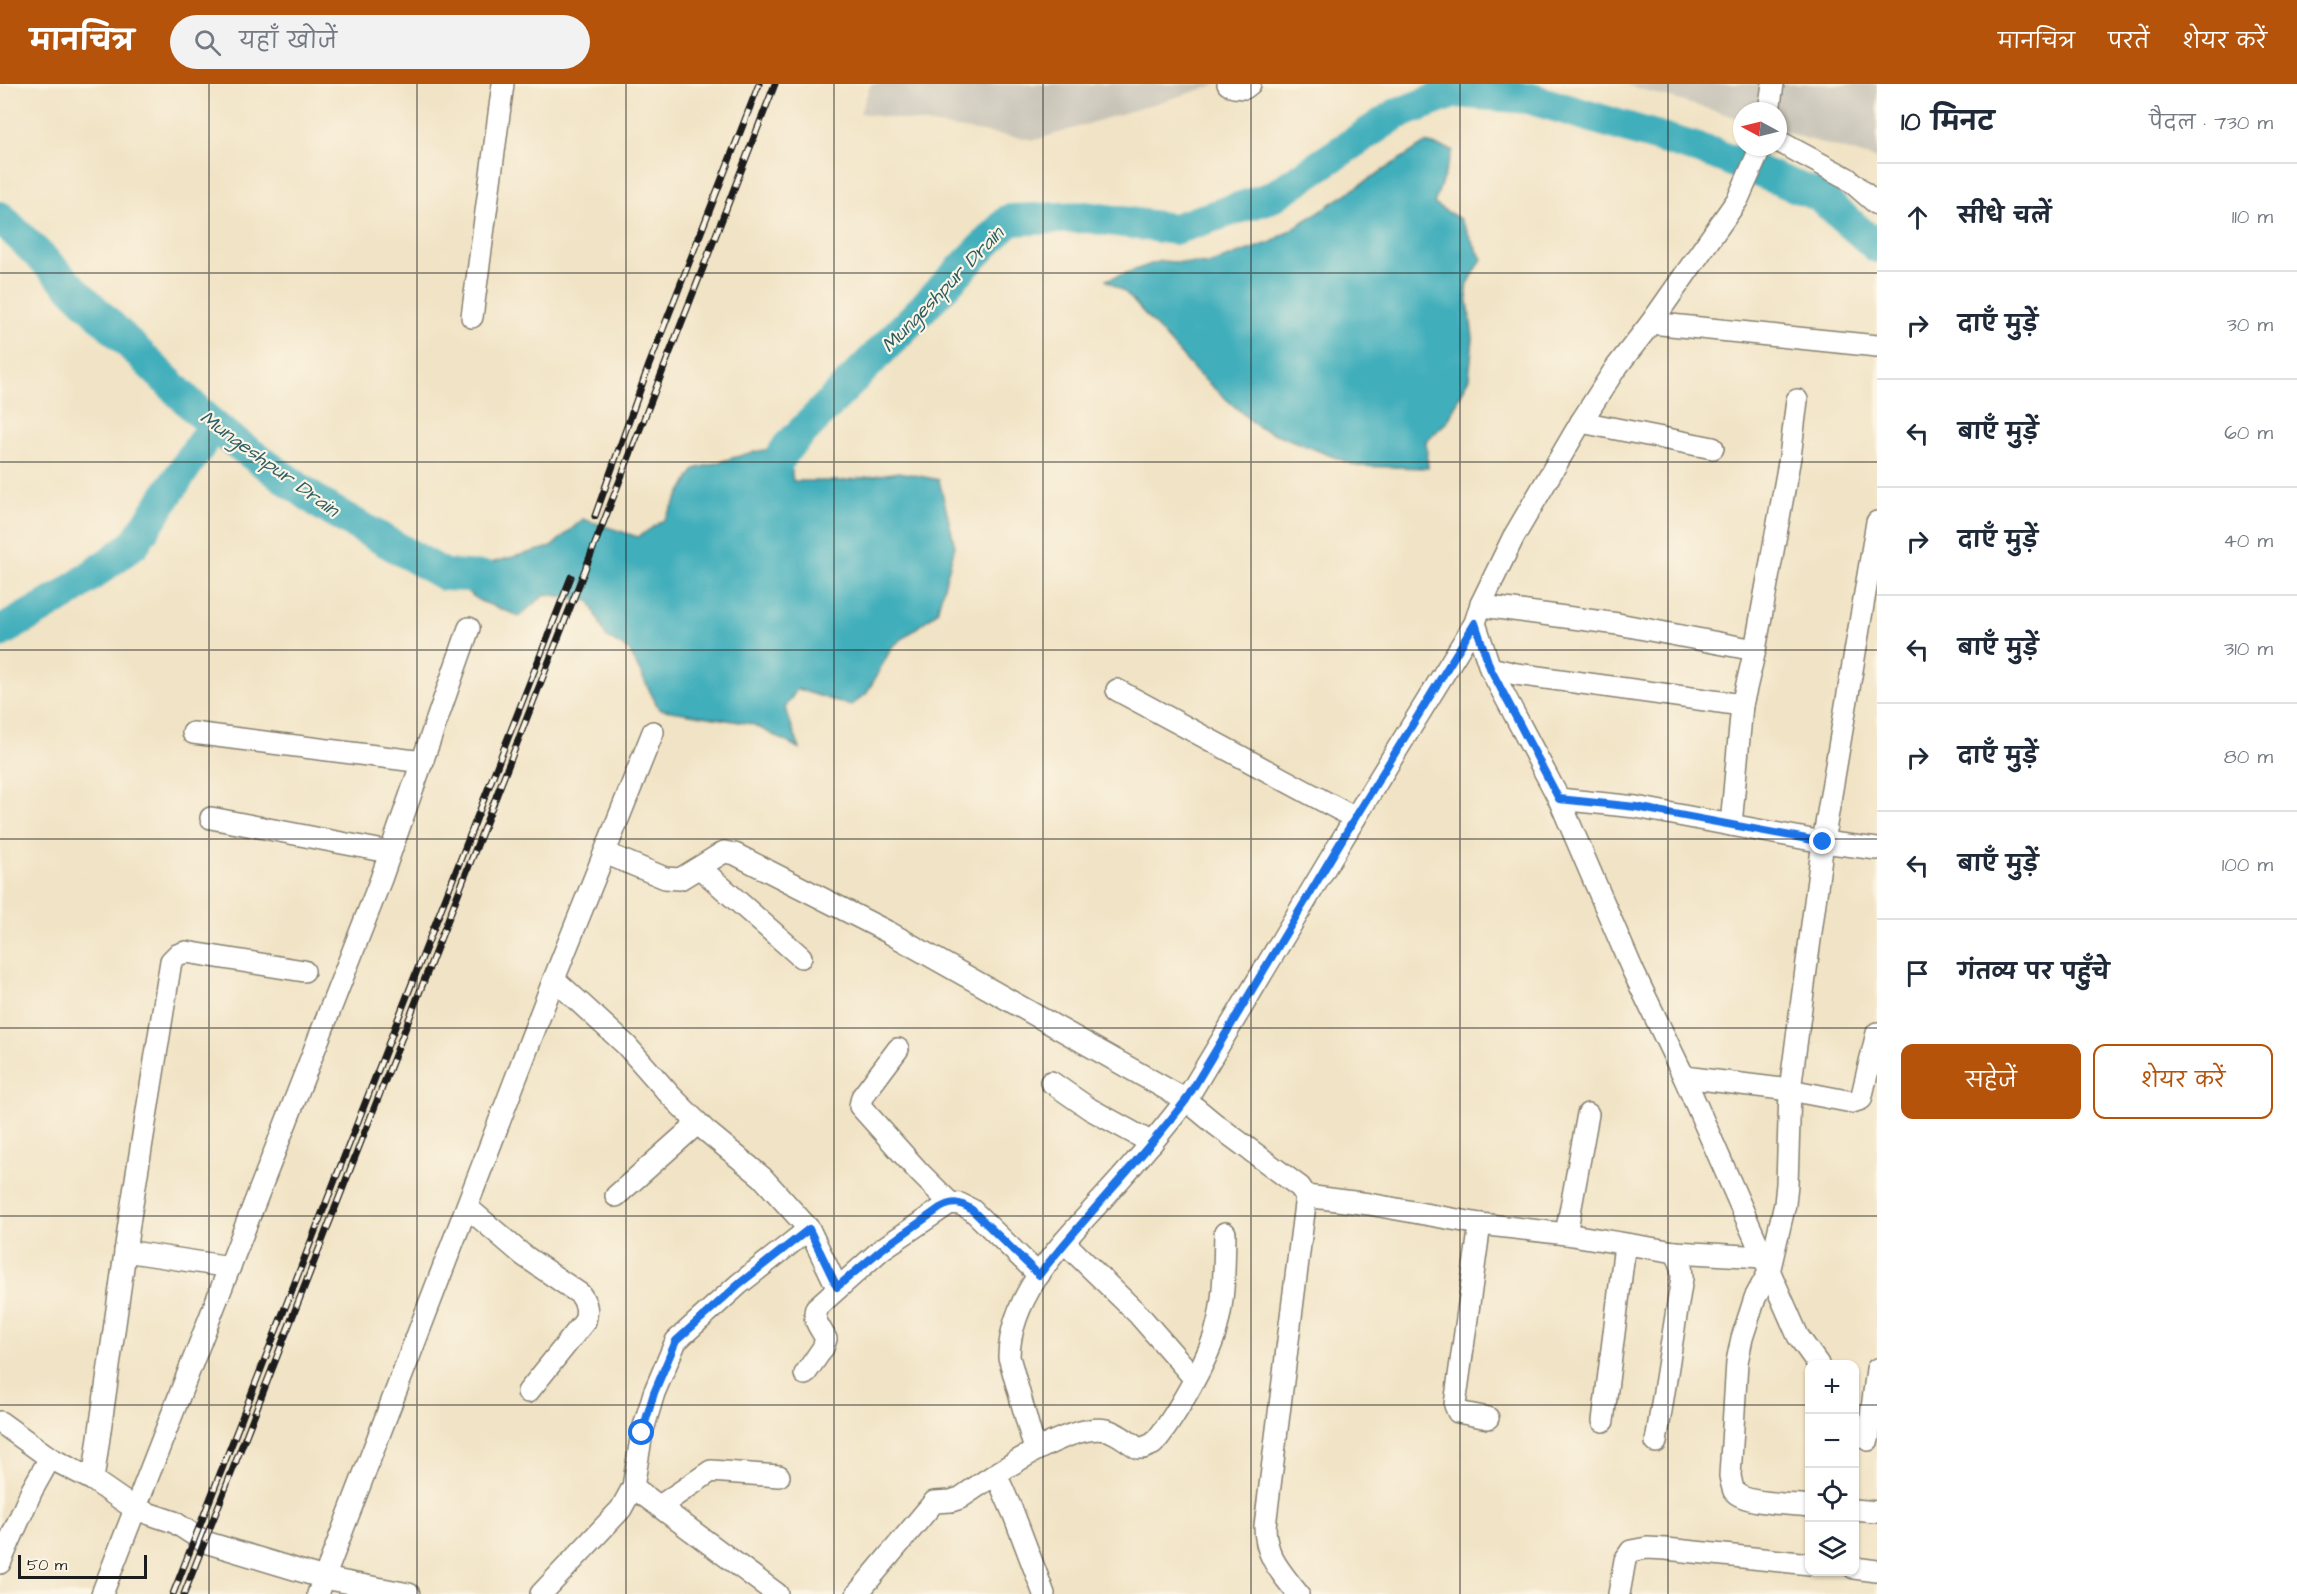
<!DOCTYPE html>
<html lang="hi">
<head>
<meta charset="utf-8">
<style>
  :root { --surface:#fff; --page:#f2f2f3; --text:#1f2937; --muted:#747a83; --line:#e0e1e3; --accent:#b45309 }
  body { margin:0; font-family:"Architects Daughter","Playpen Sans Deva",sans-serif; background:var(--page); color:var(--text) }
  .controls { position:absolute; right:18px; bottom:18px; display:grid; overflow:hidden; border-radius:12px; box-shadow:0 2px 4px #0004 }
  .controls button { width:54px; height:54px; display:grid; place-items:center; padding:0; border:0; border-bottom:2px solid var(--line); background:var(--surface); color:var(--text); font:30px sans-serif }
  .compass { position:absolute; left:1733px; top:18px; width:54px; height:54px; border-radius:50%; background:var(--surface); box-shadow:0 2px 4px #0004; rotate:277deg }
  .scale { position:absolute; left:18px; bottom:15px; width:129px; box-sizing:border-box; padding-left:6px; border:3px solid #1c1c1c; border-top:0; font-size:16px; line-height:21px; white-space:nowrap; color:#1c1c1c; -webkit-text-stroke:4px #fcf5e5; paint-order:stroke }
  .stop { position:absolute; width:18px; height:18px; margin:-14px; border:4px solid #1a73e8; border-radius:50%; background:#fff }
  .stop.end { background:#1a73e8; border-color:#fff; box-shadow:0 2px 6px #0008 }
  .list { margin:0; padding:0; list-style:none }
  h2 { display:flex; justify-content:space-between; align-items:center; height:78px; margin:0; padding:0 24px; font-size:26px }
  h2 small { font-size:20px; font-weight:400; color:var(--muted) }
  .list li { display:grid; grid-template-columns:39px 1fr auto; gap:18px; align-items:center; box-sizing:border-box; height:108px; padding:0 24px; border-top:2px solid var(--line) }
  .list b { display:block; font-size:22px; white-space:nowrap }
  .list em { font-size:20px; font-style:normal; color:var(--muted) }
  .actions { display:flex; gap:12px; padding:18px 24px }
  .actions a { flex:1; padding:14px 0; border:2px solid var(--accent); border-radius:12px; text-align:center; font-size:21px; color:var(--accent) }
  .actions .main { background:var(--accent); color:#fff }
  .icon { flex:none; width:33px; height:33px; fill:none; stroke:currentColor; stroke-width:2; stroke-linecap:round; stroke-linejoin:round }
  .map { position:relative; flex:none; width:1877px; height:1510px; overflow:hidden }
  header { display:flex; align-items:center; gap:36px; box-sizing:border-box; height:84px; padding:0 30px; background:var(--accent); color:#fff }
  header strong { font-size:28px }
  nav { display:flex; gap:33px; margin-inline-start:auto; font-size:21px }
  .search { width:420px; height:54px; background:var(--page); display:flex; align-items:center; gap:15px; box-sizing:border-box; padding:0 21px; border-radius:33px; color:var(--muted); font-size:22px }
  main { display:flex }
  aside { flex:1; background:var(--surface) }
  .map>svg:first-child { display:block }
  .industrial { fill:#c8c4b8 }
  .water { fill:#3faebb; stroke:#2e656c; stroke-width:1.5 }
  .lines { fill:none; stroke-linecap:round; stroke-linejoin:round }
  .river { stroke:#3faebb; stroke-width:32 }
  .minor-casing { stroke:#868070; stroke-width:24 }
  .minor { stroke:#fff; stroke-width:21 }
  .rail-casing { stroke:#1c1c1c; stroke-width:7 }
  .rail { stroke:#fcf5e5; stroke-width:4.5; stroke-dasharray:14; stroke-linecap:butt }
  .route { stroke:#1a73e8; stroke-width:8 }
  .grid { fill:none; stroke:#1c1c1c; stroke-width:1.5; stroke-opacity:0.55 }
  .labels { text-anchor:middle; stroke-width:4.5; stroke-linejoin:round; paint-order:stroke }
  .water-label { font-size:20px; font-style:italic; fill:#2c5e64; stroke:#fcf5e5 }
</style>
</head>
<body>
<header>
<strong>मानचित्र</strong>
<div class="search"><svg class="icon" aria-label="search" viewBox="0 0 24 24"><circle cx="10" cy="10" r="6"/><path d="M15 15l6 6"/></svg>यहाँ खोजें</div>
<nav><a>मानचित्र</a><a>परतें</a><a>शेयर करें</a></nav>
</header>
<main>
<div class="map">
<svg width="1877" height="1510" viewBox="0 0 1877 1510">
  <rect width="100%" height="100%" fill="#fcf5e5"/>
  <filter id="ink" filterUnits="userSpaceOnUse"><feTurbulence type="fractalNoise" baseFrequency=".0167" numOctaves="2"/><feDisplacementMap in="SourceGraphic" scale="12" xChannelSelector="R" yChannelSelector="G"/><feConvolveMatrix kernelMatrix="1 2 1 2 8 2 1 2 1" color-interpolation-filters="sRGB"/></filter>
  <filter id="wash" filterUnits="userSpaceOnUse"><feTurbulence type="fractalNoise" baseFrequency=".008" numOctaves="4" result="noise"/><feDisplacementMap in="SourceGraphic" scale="24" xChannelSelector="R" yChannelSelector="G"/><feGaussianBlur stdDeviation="1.35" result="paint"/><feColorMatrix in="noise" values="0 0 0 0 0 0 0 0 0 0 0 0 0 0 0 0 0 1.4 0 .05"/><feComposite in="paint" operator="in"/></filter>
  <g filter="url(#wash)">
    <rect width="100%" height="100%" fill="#f1e3c5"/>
    <g class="industrial">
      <polygon points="871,0 1219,0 1035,56 860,29"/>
      <polygon points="1623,0 1877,0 1877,75 1778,46 1778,27 1742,27 1742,35"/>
    </g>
    <g class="water">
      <polygon points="1425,59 1453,66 1434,120 1460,135 1482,175 1466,203 1473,254 1469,294 1448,337 1426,357 1428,384 1357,382 1258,343 1198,290 1127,210 1106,196 1160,177 1208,180 1272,158"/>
      <polygon points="788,362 793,397 842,397 899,388 939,396 955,462 937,528 892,563 867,609 851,622 797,605 785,624 800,665 752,640 659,625 629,566 606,553 590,517 546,510 519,532 480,517 445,491 551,463 583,435 638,453 665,435 695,385 753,368"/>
    </g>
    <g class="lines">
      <g class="river">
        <polyline points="0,133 213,342 322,421 445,491 487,493"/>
        <polyline points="764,398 788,362 1009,136 1086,133 1174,145 1272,113 1395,31 1455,8 1528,14 1712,69 1819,112 1877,163"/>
        <polyline points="0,548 65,511 134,460 213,342"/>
      </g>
    </g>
  </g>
  <g filter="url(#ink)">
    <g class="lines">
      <g class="minor-casing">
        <g id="minor">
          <polyline points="1228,0 1234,3 1245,4 1250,0"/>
          <polyline points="1769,27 1773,0"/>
          <polyline points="1778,57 1847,94 1877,120"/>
          <polyline points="472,233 503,0"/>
          <polyline points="1651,239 1877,262"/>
          <polyline points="1797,316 1790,373 1755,566 1742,621 1731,741 1823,758 1877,765"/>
          <polyline points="1581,338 1713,364"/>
          <polyline points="1481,520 1490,523 1618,540 1755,566"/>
          <polyline points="1475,539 1490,584 1559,715 1633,887 1684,993 1798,1252 1818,1280"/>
          <polyline points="1490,584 1516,590 1742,621"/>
          <polyline points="1117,606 1355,734"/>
          <polyline points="193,649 423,678"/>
          <polyline points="1559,715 1636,723 1731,741"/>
          <polyline points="211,734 389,768"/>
          <polyline points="605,769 665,794 680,795 724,768 735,770 888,848 1186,1016 1355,734 1475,539 1481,520 1513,454 1581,338 1615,285 1651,239 1738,115 1761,63"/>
          <polyline points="700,784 801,873"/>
          <polyline points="554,895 626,961 670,1011 705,1046 762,1093 809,1145 837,1203"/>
          <polyline points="898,965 862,1013 860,1022 919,1088 950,1119"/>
          <polyline points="1684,993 1790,1006 1852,1018 1861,1015 1877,949"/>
          <polyline points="1051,998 1090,1025 1152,1059"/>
          <polyline points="616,1112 698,1039"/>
          <polyline points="1306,1112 1369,1120 1480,1140 1566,1150 1675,1168 1763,1173"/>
          <path d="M 468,1124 L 523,1171 L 580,1210 C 587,1220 588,1226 585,1237 L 528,1308"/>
          <polyline points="1480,1140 1455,1321 1458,1328 1488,1334"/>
          <polyline points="1566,1150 1588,1030"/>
          <polyline points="1064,1158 1139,1231 1194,1294"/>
          <polyline points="125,1167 230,1183"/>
          <path d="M 805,1290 L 823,1264 L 826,1255 C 821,1244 812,1237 816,1224 L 882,1165 L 950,1119 L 960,1120 L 972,1126 L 1039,1191"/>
          <polyline points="1603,1337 1625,1161"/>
          <polyline points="0,1338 50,1374 93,1396 135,1425 174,1438 205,1458 324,1494 409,1510"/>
          <polyline points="1868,1356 1877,1285"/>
          <polyline points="1656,1358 1682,1194 1681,1180 1675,1168"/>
          <path d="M 1035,1366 L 1009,1273 C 1010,1208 1066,1156 1106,1111 C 1134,1080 1161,1049 1186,1016 L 1215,1040 L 1300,1103 L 1306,1112 L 1265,1442 C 1265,1472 1280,1487 1298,1510"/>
          <polyline points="996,1390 1014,1431 1044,1510"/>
          <polyline points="93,1396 130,1133 171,877 177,871 186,868 304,887"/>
          <polyline points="633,1403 777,1510"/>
          <polyline points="660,1422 711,1387 779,1392"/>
          <path d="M 1810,1422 C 1794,1420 1743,1420 1734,1407 C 1732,1403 1731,1396 1730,1392 L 1737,1278 L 1742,1254 L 1755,1214 L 1769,1188 L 1785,1120 L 1787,1100 L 1790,1006 L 1823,758 L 1877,438"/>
          <polyline points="1854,1426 1877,1428"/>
          <polyline points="0,1479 32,1406 50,1374"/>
          <polyline points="1854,1484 1877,1487"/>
          <polyline points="102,1510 381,795 469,544"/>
          <polyline points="318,1510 554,895 653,648"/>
          <polyline points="541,1510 621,1425 633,1403 642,1349 654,1309 676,1257 739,1200 809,1145"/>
          <path d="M 857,1510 L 934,1418 L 951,1417 L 960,1414 C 991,1393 1069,1338 1106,1346 C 1117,1348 1128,1358 1138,1364 L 1143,1364 L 1153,1360 C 1172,1339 1209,1274 1216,1246 C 1225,1215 1224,1181 1225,1149"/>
          <polyline points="1619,1510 1625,1476 1631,1467 1647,1464 1666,1465 1810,1480"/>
        </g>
      </g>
      <use href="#minor" class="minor"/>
      <g class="rail-casing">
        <g id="rail">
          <polyline points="595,432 649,281 759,0"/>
          <polyline points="173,1510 571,493"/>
          <polyline points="184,1510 775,0"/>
        </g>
      </g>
      <use href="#rail" class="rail"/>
    </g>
  </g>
  <g class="lines" filter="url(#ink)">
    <path class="route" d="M 642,1349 L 654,1309 L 676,1257 L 739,1200 L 809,1145 L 837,1203 L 882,1165 L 940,1124 C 953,1117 961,1118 972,1126 L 1039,1191 C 1086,1131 1140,1077 1186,1016 L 1355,734 L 1475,539 L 1490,584 L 1559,715 L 1636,723 L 1823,758"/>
  </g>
  <path class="grid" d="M 209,0 L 209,1510M 417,0 L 417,1510M 626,0 L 626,1510M 834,0 L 834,1510M 1043,0 L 1043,1510M 1251,0 L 1251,1510M 1460,0 L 1460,1510M 1668,0 L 1668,1510M 0,189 L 1877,189M 0,378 L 1877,378M 0,566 L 1877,566M 0,755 L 1877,755M 0,944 L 1877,944M 0,1132 L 1877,1132M 0,1321 L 1810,1321M 1854,1321 L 1877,1321"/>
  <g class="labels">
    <g class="water-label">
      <text transform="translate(942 205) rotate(-46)" y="7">Mungeshpur Drain</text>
      <text transform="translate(270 379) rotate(36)" y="7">Mungeshpur Drain</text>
    </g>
  </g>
</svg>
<div class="controls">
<button>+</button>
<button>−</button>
<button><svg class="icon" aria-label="locate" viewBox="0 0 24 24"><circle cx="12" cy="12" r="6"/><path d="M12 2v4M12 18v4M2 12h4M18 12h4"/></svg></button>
<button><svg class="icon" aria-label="layers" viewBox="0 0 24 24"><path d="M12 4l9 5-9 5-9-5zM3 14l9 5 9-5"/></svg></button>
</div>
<svg class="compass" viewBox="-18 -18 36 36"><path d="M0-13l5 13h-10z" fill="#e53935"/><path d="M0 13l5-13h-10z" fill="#747a83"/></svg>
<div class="scale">50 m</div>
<div class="stop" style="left:642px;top:1349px"></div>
<div class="stop end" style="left:1823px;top:758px"></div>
</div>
<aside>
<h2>10 मिनट<small>पैदल · 730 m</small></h2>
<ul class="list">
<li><svg class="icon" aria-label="ahead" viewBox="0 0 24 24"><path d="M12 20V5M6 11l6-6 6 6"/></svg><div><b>सीधे चलें</b></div><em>110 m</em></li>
<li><svg class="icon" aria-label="right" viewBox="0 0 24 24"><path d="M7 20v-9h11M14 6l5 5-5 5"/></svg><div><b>दाएँ मुड़ें</b></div><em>30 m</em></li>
<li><svg class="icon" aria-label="left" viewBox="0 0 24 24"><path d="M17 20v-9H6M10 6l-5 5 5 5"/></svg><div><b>बाएँ मुड़ें</b></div><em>60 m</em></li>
<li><svg class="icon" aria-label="right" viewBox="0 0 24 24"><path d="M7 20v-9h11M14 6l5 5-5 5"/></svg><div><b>दाएँ मुड़ें</b></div><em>40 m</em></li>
<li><svg class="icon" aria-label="left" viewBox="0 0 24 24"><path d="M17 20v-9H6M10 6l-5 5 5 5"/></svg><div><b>बाएँ मुड़ें</b></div><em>310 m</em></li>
<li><svg class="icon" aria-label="right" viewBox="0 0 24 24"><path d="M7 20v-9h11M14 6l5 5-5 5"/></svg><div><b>दाएँ मुड़ें</b></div><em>80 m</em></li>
<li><svg class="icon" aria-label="left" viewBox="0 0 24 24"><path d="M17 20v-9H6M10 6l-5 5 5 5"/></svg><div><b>बाएँ मुड़ें</b></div><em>100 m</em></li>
<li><svg class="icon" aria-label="arrive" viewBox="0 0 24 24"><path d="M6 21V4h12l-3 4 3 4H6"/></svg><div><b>गंतव्य पर पहुँचे</b></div></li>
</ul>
<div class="actions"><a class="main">सहेजें</a><a>शेयर करें</a></div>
</aside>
</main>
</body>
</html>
